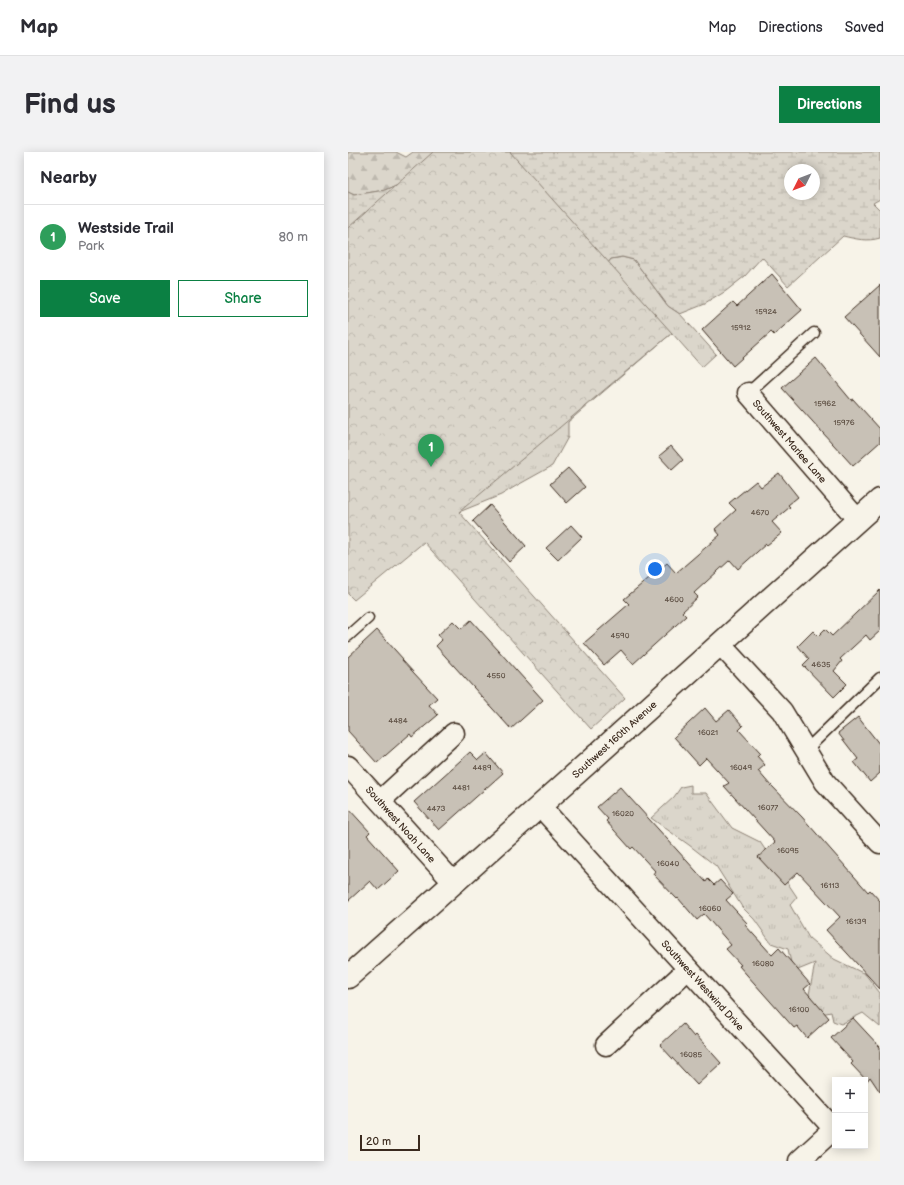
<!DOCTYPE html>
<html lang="en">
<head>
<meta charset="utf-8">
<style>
  :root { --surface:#fff; --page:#f2f2f3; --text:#2b2b33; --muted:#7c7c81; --line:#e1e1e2; --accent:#0b8043 }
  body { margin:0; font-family:"Balsamiq Sans",sans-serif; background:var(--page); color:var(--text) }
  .controls { position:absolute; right:12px; bottom:12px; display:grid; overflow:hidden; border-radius:0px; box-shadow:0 2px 10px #0003 }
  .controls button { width:36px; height:36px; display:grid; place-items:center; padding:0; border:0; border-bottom:1px solid var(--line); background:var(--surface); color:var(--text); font:20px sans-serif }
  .compass { position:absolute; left:436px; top:12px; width:36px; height:36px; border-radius:50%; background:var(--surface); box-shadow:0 2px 10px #0003; rotate:228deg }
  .scale { position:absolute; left:12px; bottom:10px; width:60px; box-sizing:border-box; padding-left:4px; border:2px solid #3b2a1e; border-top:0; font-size:11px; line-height:14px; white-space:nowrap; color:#3b2a1e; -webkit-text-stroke:3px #f7f3e8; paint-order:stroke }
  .you { position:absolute; left:307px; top:417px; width:14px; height:14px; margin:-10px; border:3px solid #fff; border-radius:50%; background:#1a73e8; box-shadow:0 0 0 6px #1a73e833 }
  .badge { display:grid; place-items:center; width:26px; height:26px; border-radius:50%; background:var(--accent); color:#fff; font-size:13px; font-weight:700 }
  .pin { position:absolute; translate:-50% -33px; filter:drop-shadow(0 1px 2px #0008) }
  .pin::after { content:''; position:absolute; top:21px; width:14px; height:12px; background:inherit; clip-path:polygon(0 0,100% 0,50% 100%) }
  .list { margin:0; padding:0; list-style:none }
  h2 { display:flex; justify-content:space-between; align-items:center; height:52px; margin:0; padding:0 16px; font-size:17px }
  h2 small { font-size:13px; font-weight:400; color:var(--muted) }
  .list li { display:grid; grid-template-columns:26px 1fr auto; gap:12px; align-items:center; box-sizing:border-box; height:64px; padding:0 16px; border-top:1px solid var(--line) }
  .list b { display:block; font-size:15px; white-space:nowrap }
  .list p { margin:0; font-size:13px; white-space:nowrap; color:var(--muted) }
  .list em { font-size:13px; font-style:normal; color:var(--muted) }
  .actions { display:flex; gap:8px; padding:12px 16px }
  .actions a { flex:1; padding:9px 0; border:1px solid var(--accent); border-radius:0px; text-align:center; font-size:14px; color:var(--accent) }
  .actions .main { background:var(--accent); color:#fff }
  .map { position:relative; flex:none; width:532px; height:1009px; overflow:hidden; border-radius:0px }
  header { display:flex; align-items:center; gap:24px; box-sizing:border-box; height:56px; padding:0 20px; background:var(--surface); border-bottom:1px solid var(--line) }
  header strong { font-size:19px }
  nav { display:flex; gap:22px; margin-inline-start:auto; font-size:14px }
  .intro { display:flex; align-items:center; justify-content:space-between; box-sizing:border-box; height:96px; padding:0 24px }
  h1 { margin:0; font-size:28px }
  .button { padding:10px 18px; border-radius:0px; background:var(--accent); color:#fff; font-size:14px; font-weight:700 }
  main { display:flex; gap:24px; padding:0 24px }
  aside { flex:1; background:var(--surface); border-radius:0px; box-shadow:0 2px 10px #0003 }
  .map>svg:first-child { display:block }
  .grass { fill:url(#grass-tufts); stroke:#8b8074 }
  .forest { fill:url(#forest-firs); stroke:#8b8074 }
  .wetland { fill:url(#wetland-marsh); stroke:#8b8074; fill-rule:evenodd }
  .park { fill:url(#park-crowns); stroke:#8b8074 }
  .building { fill:#c8c1b6; stroke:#3b2a1e }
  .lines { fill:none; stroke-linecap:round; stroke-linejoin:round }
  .service-casing { stroke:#3b2a1e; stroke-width:13 }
  .minor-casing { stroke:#3b2a1e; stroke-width:23 }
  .tertiary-casing { stroke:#3b2a1e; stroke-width:25 }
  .service { stroke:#f7f3e8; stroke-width:10 }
  .minor { stroke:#f7f3e8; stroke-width:20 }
  .tertiary { stroke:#f7f3e8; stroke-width:22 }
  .labels { text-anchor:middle; stroke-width:3; stroke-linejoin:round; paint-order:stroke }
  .number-label { font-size:8px; fill:#5e5044 }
  .street-label { font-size:10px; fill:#3b2a1e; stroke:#f7f3e8 }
</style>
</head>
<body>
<header>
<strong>Map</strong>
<nav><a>Map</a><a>Directions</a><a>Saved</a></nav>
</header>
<div class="intro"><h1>Find us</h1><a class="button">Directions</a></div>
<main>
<aside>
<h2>Nearby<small></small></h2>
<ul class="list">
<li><span class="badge" style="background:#2e9e5b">1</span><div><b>Westside Trail</b><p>Park</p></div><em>80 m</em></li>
</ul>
<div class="actions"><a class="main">Save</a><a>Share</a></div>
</aside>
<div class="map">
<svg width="532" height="1009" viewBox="0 0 532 1009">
  <defs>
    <pattern id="grass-tufts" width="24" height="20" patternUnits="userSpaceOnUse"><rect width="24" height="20" fill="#dbd6cb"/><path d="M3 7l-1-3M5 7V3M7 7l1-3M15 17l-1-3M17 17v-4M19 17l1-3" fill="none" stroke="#bdb8ae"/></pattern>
    <pattern id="forest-firs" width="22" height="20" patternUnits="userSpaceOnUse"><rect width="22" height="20" fill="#dbd6cb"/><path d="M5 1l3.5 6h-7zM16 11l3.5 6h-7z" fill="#bdb8ae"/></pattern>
    <pattern id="wetland-marsh" width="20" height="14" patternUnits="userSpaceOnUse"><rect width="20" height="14" fill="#dbd6cb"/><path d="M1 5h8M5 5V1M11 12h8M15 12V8" fill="none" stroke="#bdb8ae"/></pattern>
    <pattern id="park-crowns" width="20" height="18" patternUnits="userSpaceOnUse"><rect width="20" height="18" fill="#dbd6cb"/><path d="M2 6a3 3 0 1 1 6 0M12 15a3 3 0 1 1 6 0" fill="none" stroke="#bdb8ae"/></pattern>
  </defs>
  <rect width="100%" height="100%" fill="#f7f3e8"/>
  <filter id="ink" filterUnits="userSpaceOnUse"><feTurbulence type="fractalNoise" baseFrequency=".025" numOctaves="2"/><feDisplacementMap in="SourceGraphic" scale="8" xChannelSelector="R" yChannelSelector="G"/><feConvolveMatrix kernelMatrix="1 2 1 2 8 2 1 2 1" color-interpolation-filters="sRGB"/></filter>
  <g filter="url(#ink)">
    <g class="grass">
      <polygon points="274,105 286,108 320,154 332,162 368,202 354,215 324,181 220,270 220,285 204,314 168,334 153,343 111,360 256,116 263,107"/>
      <polygon points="343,633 343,641 358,641 384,676 412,690 449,745 442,753 461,786 486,807 517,822 532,841 532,875 515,861 493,872 485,869 483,860 473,862 459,853 467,811 445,820 440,797 423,791 406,767 394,755 368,714 341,693 303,666 326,645 333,635"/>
    </g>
    <polygon class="forest" points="0,0 48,0 58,5 65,0 92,0 68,24 37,38 6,43 0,40"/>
    <path class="wetland" d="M 92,0 L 532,0 L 532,47 L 525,51 L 532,58 L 532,86 C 519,90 508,87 495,84 L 440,134 L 414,105 L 397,124 L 378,139 L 357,152 L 332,162 L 320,154 L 286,108 L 274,105 L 263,107 L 256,116 L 0,280 L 0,40 L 6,43 L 37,38 L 68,24 ZM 442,18 L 466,18 L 466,42 L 442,42 Z"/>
    <polygon class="park" points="85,0 162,0 324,181 111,360 277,546 243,577 76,390 6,448 0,442 0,76"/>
    <g class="building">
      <polygon points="424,122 454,158 426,183 423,180 385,214 354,178 385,150 389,154"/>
      <polygon points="532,133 532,205 496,165"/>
      <polygon points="468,206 503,248 505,247 532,277 532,290 505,314 434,236"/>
      <polygon points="323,294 335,308 324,318 311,304"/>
      <polygon points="220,316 237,335 219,351 202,332"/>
      <polygon points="431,321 450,345 440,353 442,355 424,370 434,381 419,393 418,392 390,417 382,408 346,441 350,445 334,460 338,464 285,512 273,498 256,513 236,491 281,452 276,447 319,411 328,421 372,383 367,377 388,358 381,351 408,329 413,335"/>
      <polygon points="142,353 178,394 161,410 125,369"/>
      <polygon points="223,373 234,385 210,408 198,396"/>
      <polygon points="532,438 532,479 522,488 518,483 492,507 494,509 486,519 499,532 486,545 455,513 461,507 450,494 465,479 470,484 477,477 484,484"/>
      <polygon points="123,468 195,548 163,577 88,494 94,488 90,483 105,469 113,477"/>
      <polygon points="29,478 55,507 54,508 89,546 81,553 90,563 64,585 62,582 29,611 0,579 0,505"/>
      <polygon points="357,556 368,569 381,558 395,574 391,578 412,601 409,604 417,613 410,619 423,634 423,633 454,665 520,740 522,738 532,749 532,837 478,778 492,765 450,720 436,733 410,705 427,690 376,634 381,631 358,606 351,613 326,585"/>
      <polygon points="510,565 532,593 532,621 522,630 506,610 510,607 490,581"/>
      <polygon points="122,600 130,608 138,601 155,621 91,678 66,650"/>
      <polygon points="272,635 358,730 360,727 366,733 372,728 385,742 378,748 399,771 397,773 424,803 431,796 462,832 456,837 481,866 459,886 449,874 446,876 391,814 393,813 378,797 383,793 356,762 349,768 330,746 329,747 305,722 307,719 285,695 283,697 258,669 260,667 249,655"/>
      <polygon points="0,656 22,680 19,683 51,719 30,738 22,729 0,749"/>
      <polygon points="505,866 532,895 532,940 522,925 519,929 503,912 505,910 483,886"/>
      <polygon points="335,872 346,885 348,883 373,911 349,933 312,893"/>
    </g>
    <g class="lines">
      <g class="service-casing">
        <g id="service">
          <polyline points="400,241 466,181"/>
          <polyline points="0,484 20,466"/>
          <polyline points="458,598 532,526"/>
        </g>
      </g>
      <g class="minor-casing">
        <g id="minor">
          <polyline points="400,241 510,368"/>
          <polyline points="372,492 434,559 477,630 532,691"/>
          <polyline points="0,614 106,731"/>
          <polyline points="32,649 106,581"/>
          <polyline points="192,654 486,977 451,1009"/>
          <polyline points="258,893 340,817"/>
        </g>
      </g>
      <g class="tertiary-casing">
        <polyline id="tertiary" points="0,825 192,654 532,348"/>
      </g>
      <use href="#service" class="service"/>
      <use href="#minor" class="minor"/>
      <use href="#tertiary" class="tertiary"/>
    </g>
  </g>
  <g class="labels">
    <g class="number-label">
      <text x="418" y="162">15924</text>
      <text x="393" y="178">15912</text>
      <text x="477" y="254">15962</text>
      <text x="496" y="273">15976</text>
      <text x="412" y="363">4670</text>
      <text x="326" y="450">4600</text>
      <text x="272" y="486">4590</text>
      <text x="473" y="515">4635</text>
      <text x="148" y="526">4550</text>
      <text x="50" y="571">4484</text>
      <text x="360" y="583">16021</text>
      <text x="134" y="618">4489</text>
      <text x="393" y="618">16049</text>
      <text x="113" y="638">4481</text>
      <text x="420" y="658">16077</text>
      <text x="88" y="659">4473</text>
      <text x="275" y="664">16020</text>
      <text x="440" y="701">16095</text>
      <text x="320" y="714">16040</text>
      <text x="482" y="736">16113</text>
      <text x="362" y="759">16060</text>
      <text x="508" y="772">16139</text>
      <text x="415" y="814">16080</text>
      <text x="451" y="860">16100</text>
      <text x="343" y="905">16085</text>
    </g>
    <g class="street-label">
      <text transform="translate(442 289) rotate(49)" y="4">Southwest Marlee Lane</text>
      <text transform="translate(266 587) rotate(-42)" y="4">Southwest 160th Avenue</text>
      <text transform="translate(53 672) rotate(48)" y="4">Southwest Noah Lane</text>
      <text transform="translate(355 833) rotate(48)" y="4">Southwest Westwind Drive</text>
    </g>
  </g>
</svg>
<div class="controls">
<button>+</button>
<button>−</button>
</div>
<svg class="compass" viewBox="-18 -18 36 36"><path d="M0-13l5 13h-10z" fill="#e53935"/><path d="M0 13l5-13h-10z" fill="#7c7c81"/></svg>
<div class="scale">20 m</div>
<div class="you"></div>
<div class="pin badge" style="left:83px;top:315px;background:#2e9e5b">1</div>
</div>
</main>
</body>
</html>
